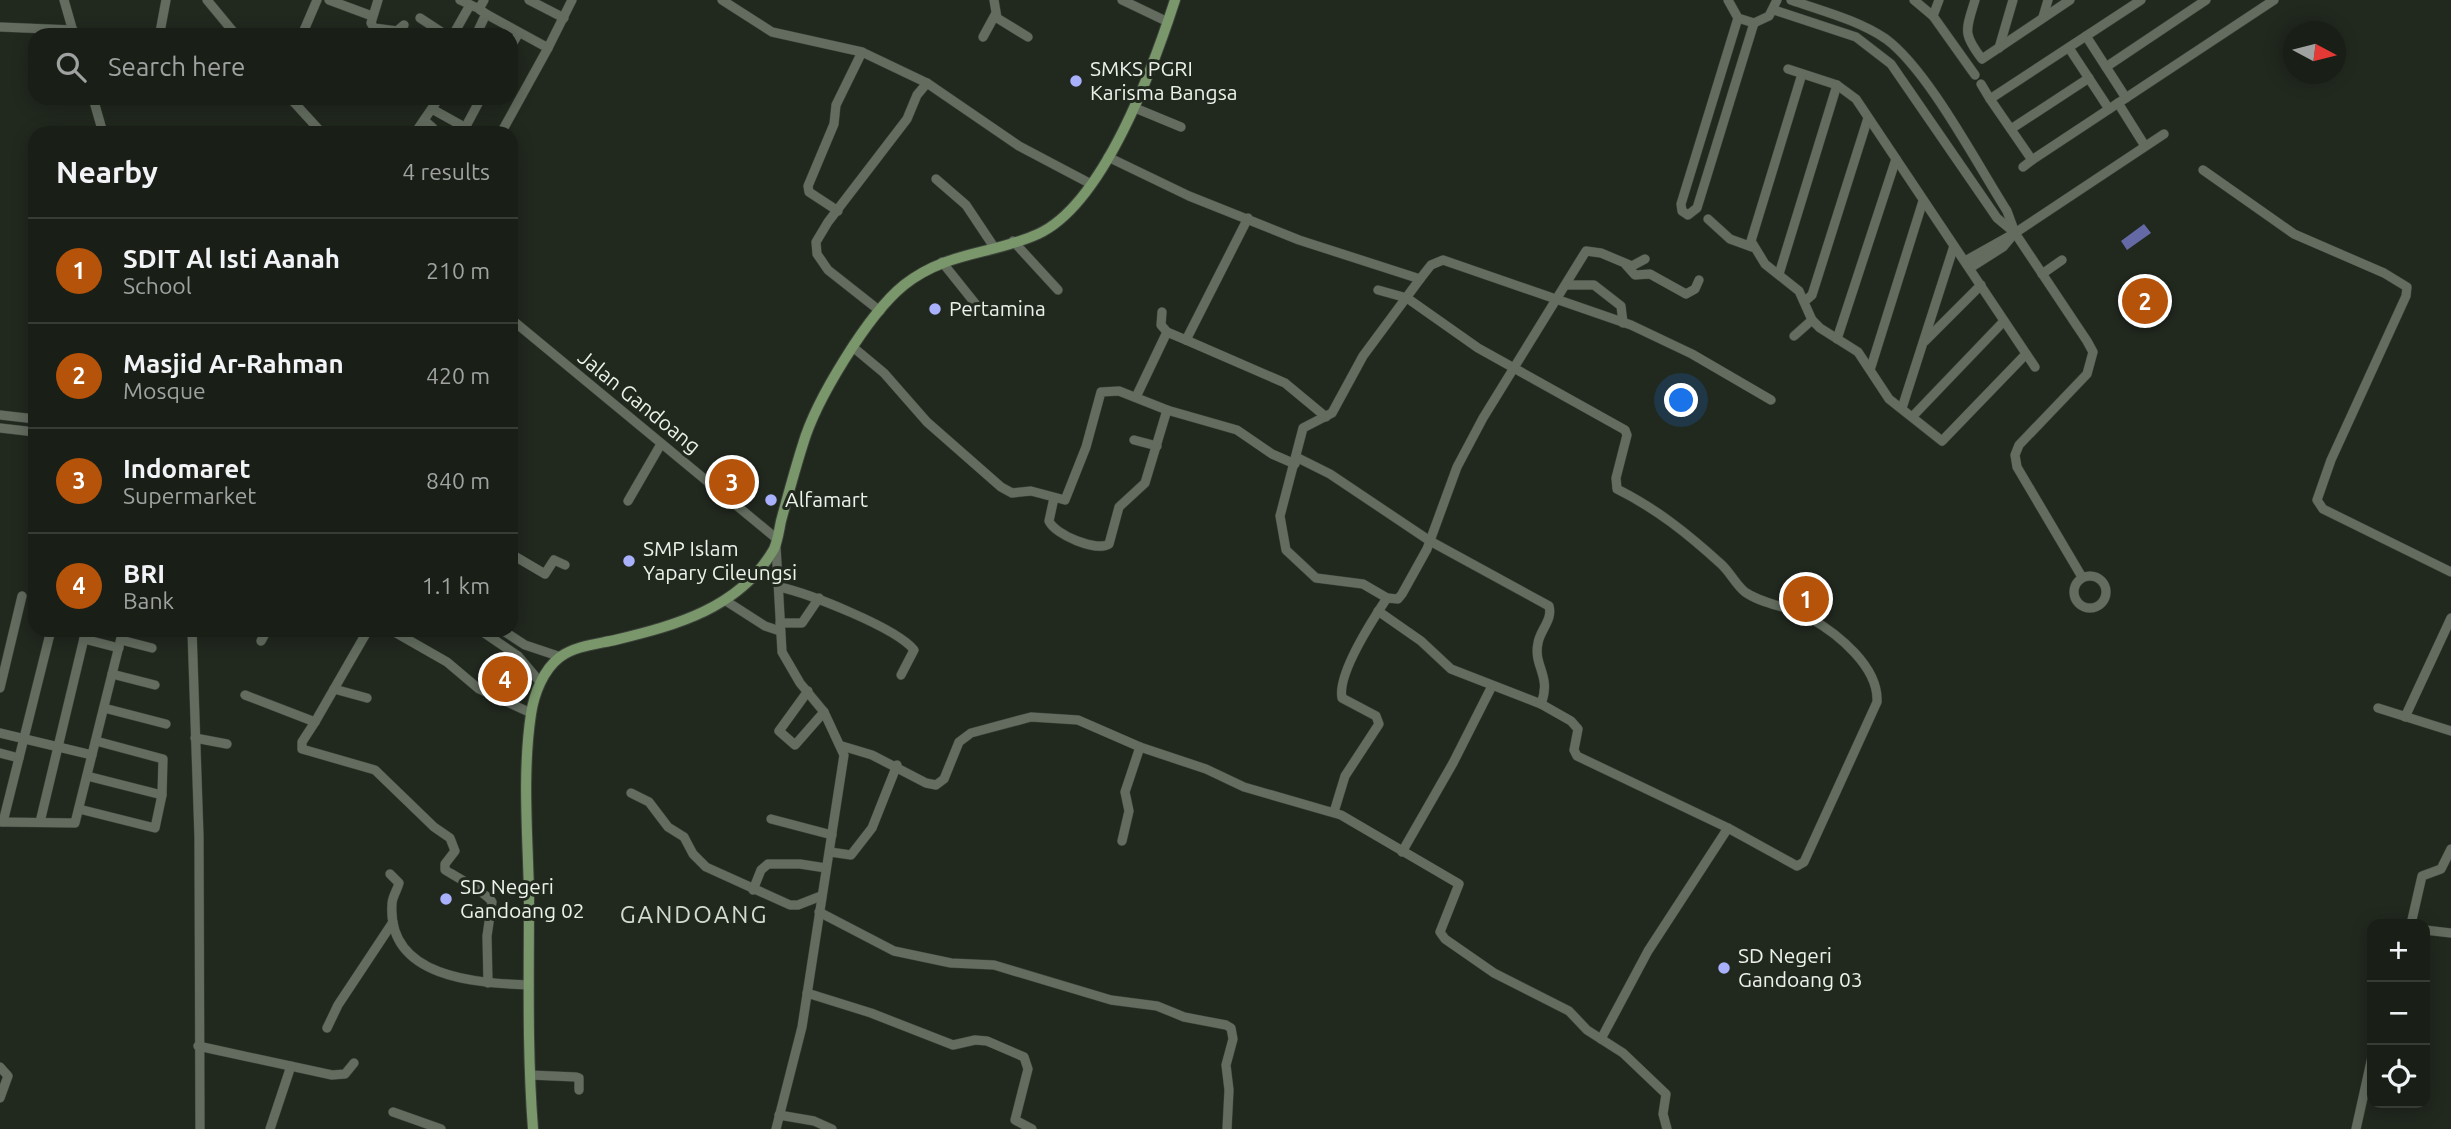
<!DOCTYPE html>
<html lang="en">
<head>
<meta charset="utf-8">
<style>
  :root { --surface:#191e16; --page:#22271f; --text:#f1f3f6; --muted:#9fa2a1; --line:#373c35; --accent:#b45309 }
  body { margin:0; font-family:Ubuntu,sans-serif; background:var(--page); color:var(--text) }
  .controls { position:absolute; right:21px; bottom:21px; display:grid; overflow:hidden; border-radius:14px; box-shadow:0 4px 18px #0003 }
  .controls button { width:63px; height:63px; display:grid; place-items:center; padding:0; border:0; border-bottom:2px solid var(--line); background:var(--surface); color:var(--text); font:35px sans-serif }
  .compass { position:absolute; left:2283px; top:21px; width:63px; height:63px; border-radius:50%; background:var(--surface); box-shadow:0 4px 18px #0003; rotate:97deg }
  .you { position:absolute; left:1682px; top:401px; width:24px; height:24px; margin:-18px; border:5px solid #fff; border-radius:50%; background:#1a73e8; box-shadow:0 0 0 10px #1a73e833 }
  .badge { display:grid; place-items:center; width:46px; height:46px; border-radius:50%; background:var(--accent); color:#fff; font-size:23px; font-weight:700 }
  .pin { position:absolute; translate:-50% -50%; border:4px solid #fff; box-shadow:0 2px 7px #0006 }
  .list { margin:0; padding:0; list-style:none }
  h2 { display:flex; justify-content:space-between; align-items:center; height:91px; margin:0; padding:0 28px; font-size:30px }
  h2 small { font-size:23px; font-weight:400; color:var(--muted) }
  .list li { display:grid; grid-template-columns:46px 1fr auto; gap:21px; align-items:center; box-sizing:border-box; height:105px; padding:0 28px; border-top:2px solid var(--line) }
  .list b { display:block; font-size:26px; white-space:nowrap }
  .list p { margin:0; font-size:23px; white-space:nowrap; color:var(--muted) }
  .list em { font-size:23px; font-style:normal; color:var(--muted) }
  .icon { flex:none; width:38px; height:38px; fill:none; stroke:currentColor; stroke-width:2; stroke-linecap:round; stroke-linejoin:round }
  .map { position:relative; flex:none; width:2451px; height:1129px; overflow:hidden }
  .search { position:absolute; background:var(--surface); box-shadow:0 4px 18px #0003; left:28px; top:28px; width:490px; height:77px; display:flex; align-items:center; gap:18px; box-sizing:border-box; padding:0 24px; border-radius:21px; color:var(--muted); font-size:26px }
  .panel { position:absolute; background:var(--surface); box-shadow:0 4px 18px #0003; left:28px; top:126px; width:490px; height:511px; border-radius:21px }
  .map>svg:first-child { display:block }
  .water { fill:#656aa7 }
  .lines { fill:none; stroke-linecap:round; stroke-linejoin:round }
  .minor-casing { stroke:#3c423a; stroke-width:10 }
  .major-casing { stroke:#3c423a; stroke-width:12 }
  .minor { stroke:#636c5f; stroke-width:9 }
  .major { stroke:#79976b; stroke-width:10 }
  .poi-dot { fill:#a9b0fc; stroke:#21281e; stroke-width:2.5 }
  .labels { text-anchor:middle; stroke-width:6; stroke-linejoin:round; paint-order:stroke }
  .poi-label { font-size:21px; fill:#ecf1ea; stroke:#21281e; text-anchor:start }
  .street-label { font-size:21px; fill:#ecf1ea; stroke:#21281e }
  .quarter-label { font-size:24px; letter-spacing:2px; fill:#d2dbcd; stroke:#21281e }
</style>
</head>
<body>
<div class="map">
<svg width="2451" height="1129" viewBox="0 0 2451 1129">
  <rect width="100%" height="100%" fill="#21281e"/>
  <polygon class="water" points="2144,224 2151,233 2127,250 2121,241"/>
  <g class="lines">
    <g class="minor-casing">
      <g id="minor">
        <polyline points="64,0 74,35"/>
        <polyline points="207,0 236,35"/>
        <polyline points="329,0 372,16"/>
        <polyline points="378,0 371,23 374,28 397,31 404,25"/>
        <polyline points="460,0 475,7"/>
        <polyline points="529,0 564,18"/>
        <polyline points="722,0 772,32 862,52 927,83 1019,146 1091,184"/>
        <polyline points="994,0 997,18 1028,37"/>
        <polyline points="1122,0 1168,22"/>
        <polyline points="1728,0 1738,18 1754,23 1769,16 1777,0"/>
        <path d="M 1791,0 C 1822,11 1858,20 1886,39 C 1928,70 1977,164 2007,211 L 2014,230"/>
        <polyline points="1914,0 1933,16 1975,75"/>
        <path d="M 1975,0 C 1966,30 1962,33 1982,59 L 2070,0"/>
        <polyline points="1774,10 1856,37 1891,64 1997,218 2015,233 2087,341 2093,352 2087,374 2019,445 2015,455 2017,467 2082,577"/>
        <polyline points="486,14 548,48 572,0"/>
        <polyline points="1933,16 1939,0"/>
        <polyline points="2043,17 2048,0"/>
        <polyline points="420,18 446,35"/>
        <polyline points="1738,18 1681,204 1682,211 1688,215 1697,208 1754,23"/>
        <polyline points="0,27 73,30"/>
        <polyline points="160,32 166,0"/>
        <polyline points="302,35 317,0"/>
        <polyline points="453,35 470,5"/>
        <polyline points="476,35 486,14 479,9 484,0"/>
        <polyline points="2086,36 2126,98"/>
        <polyline points="983,37 995,15"/>
        <polyline points="511,46 519,33"/>
        <polyline points="1999,48 2013,0"/>
        <polyline points="2069,48 2109,109"/>
        <polyline points="2106,67 2206,0"/>
        <polyline points="1788,69 1837,85 1856,99 2035,367"/>
        <polyline points="1802,74 1751,241 1765,264 1799,291 1812,320 1820,328 1858,352 1889,399 1942,441 2026,354"/>
        <polyline points="1981,84 1990,99"/>
        <polyline points="93,98 103,133"/>
        <polyline points="290,98 322,133"/>
        <polyline points="2118,103 2145,146"/>
        <polyline points="1135,108 1181,127"/>
        <polyline points="432,109 475,133"/>
        <polyline points="424,120 433,128 432,133"/>
        <polyline points="465,128 481,98"/>
        <polyline points="2011,129 2089,78"/>
        <polyline points="415,133 439,98"/>
        <polyline points="501,133 548,48"/>
        <polyline points="1108,157 1189,196 1299,240 1420,279 1363,356 1332,413 1303,428 1280,516 1286,550 1316,578 1363,584 1387,598"/>
        <polyline points="2032,160 2274,0"/>
        <polyline points="2023,167 2032,160 1990,99 2141,0"/>
        <polyline points="2203,170 2294,234 2384,273 2407,287 2406,296 2331,460 2317,500 2323,509 2451,572"/>
        <polyline points="936,179 966,205 994,247"/>
        <polyline points="838,211 809,192 808,186 834,124 836,105 862,52"/>
        <polyline points="1248,218 1186,340 1285,383 1326,417"/>
        <polyline points="1708,219 1730,239 1752,247"/>
        <polyline points="1013,241 1058,290"/>
        <polyline points="1965,261 2015,233 2164,134"/>
        <polyline points="942,262 978,307"/>
        <polyline points="1626,265 1635,275 1650,274 1686,294 1695,289 1699,280"/>
        <polyline points="1970,268 2003,247 2013,235"/>
        <polyline points="1779,274 1837,85"/>
        <polyline points="2042,274 2062,260"/>
        <polyline points="1420,279 1431,265 1443,260 1631,325 1692,354 1771,400"/>
        <polyline points="1566,285 1594,285 1621,306 1623,323"/>
        <path d="M 1378,290 L 1407,298 L 1478,348 L 1625,430 L 1627,435 L 1616,478 L 1617,489 C 1657,509 1688,534 1721,564 C 1730,572 1736,585 1745,592 C 1763,605 1790,606 1810,618 C 1838,634 1879,667 1877,702 L 1804,862 L 1797,866 L 1728,828 L 1577,756 L 1574,750 L 1578,729 L 1571,721 L 1541,704 L 1451,669 L 1421,641 L 1378,611"/>
        <polyline points="1805,301 1812,295 1868,118"/>
        <polyline points="880,311 828,270 817,254 816,242 828,222 907,119 917,95 927,83"/>
        <polyline points="1162,312 1161,325 1167,332"/>
        <polyline points="511,319 777,539"/>
        <polyline points="1794,336 1812,320"/>
        <polyline points="1837,339 1896,159"/>
        <polyline points="1925,341 1981,285"/>
        <polyline points="854,348 884,373 927,422 1001,487 1012,493 1031,491 1065,500 1086,447 1101,392 1119,391 1167,410"/>
        <polyline points="1871,367 1923,201"/>
        <polyline points="1136,397 1167,332 1186,340"/>
        <polyline points="1902,408 1954,246"/>
        <polyline points="0,415 35,419"/>
        <polyline points="1913,416 2004,321"/>
        <polyline points="0,428 35,432"/>
        <polyline points="1134,440 1157,446"/>
        <path d="M 1296,457 L 1330,474 L 1430,541 L 1549,606 C 1553,620 1540,630 1538,643 C 1533,667 1552,675 1541,704"/>
        <path d="M 1054,498 L 1049,521 C 1055,535 1097,552 1109,544 L 1119,507 L 1145,483 L 1167,410 L 1237,430 L 1272,454 L 1295,464"/>
        <polyline points="628,501 661,444"/>
        <polyline points="511,554 545,574 554,560 565,565"/>
        <polyline points="34,563 35,563"/>
        <circle cx="2090" cy="592" r="16"/>
        <path d="M 779,587 C 808,593 897,628 914,650 L 901,675"/>
        <polyline points="726,601 765,626 780,631"/>
        <polyline points="780,623 802,623 819,598"/>
        <polyline points="192,630 199,837 200,1129"/>
        <polyline points="391,630 447,662 479,689 531,713"/>
        <polyline points="480,630 518,656 540,682"/>
        <polyline points="502,630 525,645 561,657"/>
        <polyline points="84,639 119,648"/>
        <polyline points="121,640 152,648"/>
        <polyline points="261,641 267,630"/>
        <polyline points="112,674 155,685"/>
        <polyline points="0,688 22,596"/>
        <polyline points="808,691 779,731 795,745 824,712"/>
        <path d="M 245,695 L 315,722 L 302,742 L 302,749 L 375,770 L 434,827 L 450,838 L 455,851 L 445,864 L 445,870 C 455,876 488,894 492,902 L 487,936 L 488,983"/>
        <polyline points="367,698 334,689 368,630"/>
        <polyline points="104,708 166,724"/>
        <polyline points="2378,708 2451,731"/>
        <polyline points="2405,717 2451,618"/>
        <polyline points="315,722 334,689"/>
        <polyline points="0,733 92,755"/>
        <polyline points="195,738 227,744"/>
        <polyline points="842,746 872,755 926,783 936,785 944,779 959,742 971,733 1031,717 1078,720 1140,747 1206,769 1244,787 1341,815 1459,884 1440,932 1445,939 1494,973 1569,1011 1587,1030 1623,1053 1666,1094 1663,1114 1667,1129"/>
        <polyline points="0,753 19,758"/>
        <polyline points="87,776 162,795"/>
        <polyline points="631,793 649,802 668,827 684,837 693,854 706,867 790,905 798,905 821,896"/>
        <polyline points="79,809 155,828 162,795 163,759 96,741"/>
        <path d="M 1334,812 L 1345,776 L 1379,724 L 1376,716 L 1342,698 C 1337,674 1373,619 1387,598 L 1398,599 L 1402,594 L 1427,549 L 1457,467 L 1483,418 L 1586,251 L 1601,253 L 1632,266 L 1645,259"/>
        <polyline points="771,819 832,835"/>
        <polyline points="0,822 75,823 123,630"/>
        <polyline points="3,822 51,630"/>
        <polyline points="40,822 86,630"/>
        <polyline points="1122,841 1129,811 1125,792 1140,747"/>
        <polyline points="830,852 851,855 872,828 897,765"/>
        <polyline points="1402,852 1453,763 1492,686"/>
        <path d="M 390,874 L 399,883 C 397,891 392,897 392,904 C 387,978 476,983 529,985"/>
        <polyline points="753,890 761,870 768,864 800,864 826,868"/>
        <polyline points="819,912 894,951 951,963 994,965 1111,1000 1157,1006 1184,1017 1226,1025 1231,1028 1233,1039 1226,1065 1229,1090 1227,1129"/>
        <polyline points="2411,924 2422,876 2441,869 2451,849"/>
        <polyline points="2425,930 2451,933"/>
        <polyline points="807,993 871,1013 953,1045 975,1040 987,1041 1024,1057 1028,1069 1015,1120 1032,1129"/>
        <polyline points="327,1028 338,1005 393,922"/>
        <polyline points="1601,1039 1648,951 1728,828"/>
        <polyline points="198,1046 332,1075 345,1074 354,1063"/>
        <polyline points="0,1067 8,1076 0,1098"/>
        <polyline points="530,1075 576,1077 579,1078 579,1090"/>
        <polyline points="393,1112 441,1129"/>
        <polyline points="779,1115 814,1121 832,1129"/>
        <polyline points="270,1129 291,1066"/>
        <polyline points="776,1129 802,1027 844,755 824,712 800,683 782,652 776,546"/>
        <polyline points="2356,1129 2372,1057"/>
      </g>
    </g>
    <g class="major-casing">
      <path id="major" d="M 533,1129 C 527,1051 529,974 529,896 C 528,837 522,774 531,714 C 534,694 543,670 560,657 C 575,646 597,644 615,640 C 677,625 740,608 774,549 C 778,540 779,530 781,521 C 788,495 795,469 803,444 C 816,400 868,314 904,285 C 947,251 992,255 1038,234 C 1104,204 1154,65 1175,0"/>
    </g>
    <use href="#minor" class="minor"/>
    <use href="#major" class="major"/>
  </g>
  <g class="poi-dot">
    <circle cx="1076" cy="81" r="7"/>
    <circle cx="935" cy="309" r="7"/>
    <circle cx="771" cy="500" r="7"/>
    <circle cx="629" cy="561" r="7"/>
    <circle cx="446" cy="899" r="7"/>
    <circle cx="1724" cy="968" r="7"/>
  </g>
  <g class="labels">
    <g class="poi-label">
      <text x="1090" y="76">SMKS PGRI<tspan x="1090" dy="24">Karisma Bangsa</tspan></text>
      <text x="949" y="316">Pertamina</text>
      <text x="785" y="507">Alfamart</text>
      <text x="643" y="556">SMP Islam<tspan x="643" dy="24">Yapary Cileungsi</tspan></text>
      <text x="460" y="894">SD Negeri<tspan x="460" dy="24">Gandoang 02</tspan></text>
      <text x="1738" y="963">SD Negeri<tspan x="1738" dy="24">Gandoang 03</tspan></text>
    </g>
    <g class="street-label">
      <text transform="translate(639 402) rotate(39)" y="7">Jalan Gandoang</text>
    </g>
    <g class="quarter-label">
      <text x="694" y="923">GANDOANG</text>
    </g>
  </g>
</svg>
<div class="controls">
<button>+</button>
<button>−</button>
<button><svg class="icon" aria-label="locate" viewBox="0 0 24 24"><circle cx="12" cy="12" r="6"/><path d="M12 2v4M12 18v4M2 12h4M18 12h4"/></svg></button>
</div>
<svg class="compass" viewBox="-18 -18 36 36"><path d="M0-13l5 13h-10z" fill="#e53935"/><path d="M0 13l5-13h-10z" fill="#9fa2a1"/></svg>
<div class="you"></div>
<div class="pin badge" style="left:1806px;top:599px">1</div>
<div class="pin badge" style="left:2145px;top:301px">2</div>
<div class="pin badge" style="left:732px;top:482px">3</div>
<div class="pin badge" style="left:505px;top:679px">4</div>
<div class="search"><svg class="icon" aria-label="search" viewBox="0 0 24 24"><circle cx="10" cy="10" r="6"/><path d="M15 15l6 6"/></svg>Search here</div>
<section class="panel">
<h2>Nearby<small>4 results</small></h2>
<ul class="list">
<li><span class="badge">1</span><div><b>SDIT Al Isti Aanah</b><p>School</p></div><em>210 m</em></li>
<li><span class="badge">2</span><div><b>Masjid Ar-Rahman</b><p>Mosque</p></div><em>420 m</em></li>
<li><span class="badge">3</span><div><b>Indomaret</b><p>Supermarket</p></div><em>840 m</em></li>
<li><span class="badge">4</span><div><b>BRI</b><p>Bank</p></div><em>1.1 km</em></li>
</ul>
</section>
</div>
</body>
</html>
